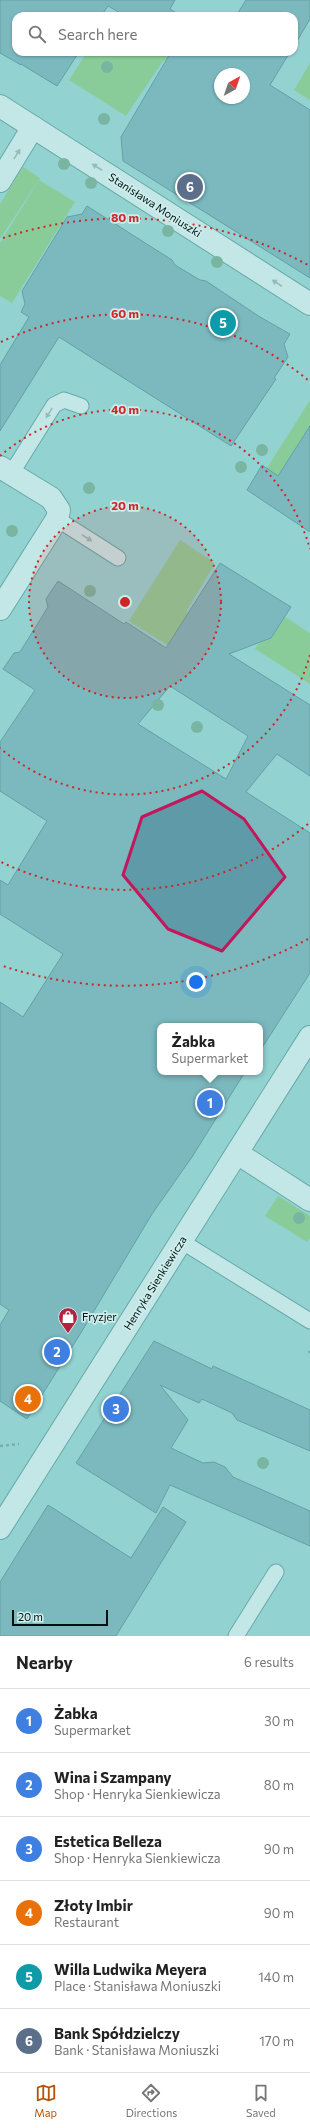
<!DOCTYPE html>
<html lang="en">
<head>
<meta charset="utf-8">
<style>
  :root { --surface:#fff; --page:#f2f2f2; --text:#222; --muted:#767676; --line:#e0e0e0; --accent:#b45309 }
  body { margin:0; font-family:Commissioner,sans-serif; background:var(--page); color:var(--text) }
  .compass { position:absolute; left:214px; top:68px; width:36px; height:36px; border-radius:50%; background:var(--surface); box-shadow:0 1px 3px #0004; rotate:40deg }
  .scale { position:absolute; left:12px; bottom:10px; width:96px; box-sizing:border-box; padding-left:4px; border:2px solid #011; border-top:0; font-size:11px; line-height:14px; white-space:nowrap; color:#011; -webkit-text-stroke:3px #ceedec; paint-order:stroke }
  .you { position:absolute; left:196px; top:982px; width:14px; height:14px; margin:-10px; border:3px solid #fff; border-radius:50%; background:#1a73e8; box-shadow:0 0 0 6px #1a73e833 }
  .badge { display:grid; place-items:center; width:26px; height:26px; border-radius:50%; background:var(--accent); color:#fff; font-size:13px; font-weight:700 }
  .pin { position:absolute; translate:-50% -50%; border:2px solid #fff; box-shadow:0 1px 4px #0006 }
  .popup { position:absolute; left:157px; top:1023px; width:106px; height:52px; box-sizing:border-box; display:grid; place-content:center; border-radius:8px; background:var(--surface); filter:drop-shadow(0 1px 3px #0005); font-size:13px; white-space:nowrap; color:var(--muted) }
  .popup b { font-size:15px; color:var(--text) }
  .popup::after { content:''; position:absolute; left:50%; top:100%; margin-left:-8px; border:8px solid transparent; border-top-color:var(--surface) }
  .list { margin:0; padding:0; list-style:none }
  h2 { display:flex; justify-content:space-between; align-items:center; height:52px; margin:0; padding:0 16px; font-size:17px }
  h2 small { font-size:13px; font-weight:400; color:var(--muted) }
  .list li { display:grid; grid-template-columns:26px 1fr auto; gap:12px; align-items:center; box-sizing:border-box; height:64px; padding:0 16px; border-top:1px solid var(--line) }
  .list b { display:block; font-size:15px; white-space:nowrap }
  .list p { margin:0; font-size:13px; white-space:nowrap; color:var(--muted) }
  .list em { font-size:13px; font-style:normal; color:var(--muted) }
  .icon { flex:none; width:22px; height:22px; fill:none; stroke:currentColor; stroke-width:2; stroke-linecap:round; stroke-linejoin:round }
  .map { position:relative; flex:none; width:310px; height:1636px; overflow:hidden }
  .search { position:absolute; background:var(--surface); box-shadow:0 1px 3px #0004; left:12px; right:12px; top:12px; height:44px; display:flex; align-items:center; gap:10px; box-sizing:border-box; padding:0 14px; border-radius:12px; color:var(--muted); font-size:15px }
  .sheet { height:436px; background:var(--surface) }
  nav { display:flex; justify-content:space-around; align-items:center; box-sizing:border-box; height:56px; border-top:1px solid var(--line); background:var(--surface); font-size:11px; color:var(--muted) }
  nav a { display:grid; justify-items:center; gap:2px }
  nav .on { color:var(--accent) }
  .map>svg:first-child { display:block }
  .green { fill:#80c455 }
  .building { fill:#5f9aa9; stroke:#286572; fill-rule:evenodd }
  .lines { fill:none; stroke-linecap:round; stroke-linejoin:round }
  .lane-casing { stroke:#377777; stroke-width:17 }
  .street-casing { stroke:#377777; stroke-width:24 }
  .secondary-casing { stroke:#377777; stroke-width:24 }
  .path { stroke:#548180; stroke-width:2.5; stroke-dasharray:3 3; stroke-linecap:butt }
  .lane { stroke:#fff; stroke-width:15 }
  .street { stroke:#fff; stroke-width:22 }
  .secondary { stroke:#fff; stroke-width:22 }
  .tree { fill:#5c9064 }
  .oneway { fill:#99a0a0 }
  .marked { fill:none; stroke:#c2185b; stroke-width:3; stroke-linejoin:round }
  .ring { fill:none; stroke:#cb2727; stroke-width:2; stroke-dasharray:2 4 }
  .labels { text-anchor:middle; stroke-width:3.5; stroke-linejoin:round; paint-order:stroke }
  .street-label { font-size:11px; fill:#011; stroke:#ceedec }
  .poi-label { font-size:11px; fill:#011; stroke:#ceedec; text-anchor:start }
  .centre { fill:#cb2727; stroke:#ceedec; stroke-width:2 }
  .ring-label { font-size:12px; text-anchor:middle; font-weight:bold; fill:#cb2727; stroke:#ceedec; stroke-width:3.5; stroke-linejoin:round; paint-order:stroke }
</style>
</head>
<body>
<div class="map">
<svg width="310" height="1636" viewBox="0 0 310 1636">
  <rect width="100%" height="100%" fill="#92d3d2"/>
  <g class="green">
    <polygon points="87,52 176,52 172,58 163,61 126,116 69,80"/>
    <polygon points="310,63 310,100 294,90"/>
    <polygon points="23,167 40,178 0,239 0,204"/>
    <polygon points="39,180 75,202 12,303 0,296 0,243"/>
    <polygon points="310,400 310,426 278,476 267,468"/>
    <polygon points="180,540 215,563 186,612 190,614 169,646 129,621"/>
    <polygon points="285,617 310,633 310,684 255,649 262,638 266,640 271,638"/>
    <polygon points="278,1196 310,1216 310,1238 307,1242 265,1216"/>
  </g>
  <g class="building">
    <polygon points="0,0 175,0 170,9 181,16 126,16 108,6 101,16 16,16 16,52 79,52 57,86 21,64 21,65 0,53"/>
    <polygon points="246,0 310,0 310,19 294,46 294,16 236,16"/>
    <path d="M 171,52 L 290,52 L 270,85 L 310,110 L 310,278 L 123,161 L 121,137 ZM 220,74 L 244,74 L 244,98 L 220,98 Z"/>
    <polygon points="87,206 172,260 175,265 200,280 206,281 260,317 290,334 284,344 288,357 274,378 276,379 231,446 59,337 0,431 0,365 29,317 21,312 25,304 22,291 67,217 82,214"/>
    <polygon points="310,426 310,532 247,490 262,465 278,476"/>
    <path d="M 220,563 L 291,607 L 271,638 L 229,654 L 310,705 L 310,776 L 277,754 L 246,792 L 310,833 L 310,973 L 260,1051 L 260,1026 L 160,1026 L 160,1072 L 245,1072 L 192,1157 L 152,1214 L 82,1331 L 27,1419 L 0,1401 L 0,1325 L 9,1310 L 0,1304 L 0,1002 L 23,1017 L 63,954 L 0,914 L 0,880 L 8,885 L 47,821 L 0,791 L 0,742 L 35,690 L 3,669 L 14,653 L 20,652 L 48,607 L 46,599 L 58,581 L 124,624 L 126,622 L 166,648 ZM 170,686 L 248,736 L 226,779 L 138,724 Z"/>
    <polygon points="154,1341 212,1369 213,1366 310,1410 310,1451 237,1420 232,1413 202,1399 199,1403 160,1385 188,1420 171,1448 203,1463 214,1462 225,1467 233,1477 310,1511 310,1546 170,1485 156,1513 76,1463"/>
    <polygon points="48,1505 131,1558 163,1507 186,1522 116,1636 0,1636 0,1582"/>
  </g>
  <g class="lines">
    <g class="lane-casing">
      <g id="lane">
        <polyline points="11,474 54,405 64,400 81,406"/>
        <polyline points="57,519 118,558"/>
        <polyline points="181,1241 310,1321"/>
        <polyline points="236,1636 276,1572"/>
      </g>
    </g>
    <g class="street-casing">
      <g id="street">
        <polyline points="0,106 310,304"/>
        <polyline points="0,181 33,127"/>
        <polyline points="0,467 51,498 59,510 57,519 0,609"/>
        <polyline points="237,1153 310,1200"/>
      </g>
    </g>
    <g class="secondary-casing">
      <polyline id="secondary" points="0,1528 310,1037"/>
    </g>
    <g class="path">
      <polyline points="309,1351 310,1353"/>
      <polyline points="0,1446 19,1444"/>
    </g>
    <use href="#lane" class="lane"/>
    <use href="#street" class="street"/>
    <use href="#secondary" class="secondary"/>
  </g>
  <g class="tree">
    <circle cx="107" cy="67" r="6"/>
    <circle cx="104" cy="119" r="6"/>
    <circle cx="64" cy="164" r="6"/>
    <circle cx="91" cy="183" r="6"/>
    <circle cx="168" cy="231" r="6"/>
    <circle cx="217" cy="262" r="6"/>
    <circle cx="262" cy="450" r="6"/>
    <circle cx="241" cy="467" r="6"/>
    <circle cx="89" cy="488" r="6"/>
    <circle cx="12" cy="531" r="6"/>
    <circle cx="90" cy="591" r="6"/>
    <circle cx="158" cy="705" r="6"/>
    <circle cx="197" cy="727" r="6"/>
    <circle cx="299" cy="1218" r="6"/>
    <circle cx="263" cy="1463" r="6"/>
  </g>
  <defs><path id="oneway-solid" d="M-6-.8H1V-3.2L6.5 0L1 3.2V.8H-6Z"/></defs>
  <g class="oneway">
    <use href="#oneway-solid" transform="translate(17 154) rotate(-58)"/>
    <use href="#oneway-solid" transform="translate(97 167) rotate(-147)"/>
    <use href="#oneway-solid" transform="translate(277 283) rotate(-147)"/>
    <use href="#oneway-solid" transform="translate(49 413) rotate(122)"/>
    <use href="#oneway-solid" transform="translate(87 538) rotate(33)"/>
  </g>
  <path d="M0 0H310V1636H0ZM 202,791 L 244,819 L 285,877 L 222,951 L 168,929 L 123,875 L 142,817 Z" fill="#92d3d2" fill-opacity=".55" fill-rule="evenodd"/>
  <path class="marked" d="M 202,791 L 244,819 L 285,877 L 222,951 L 168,929 L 123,875 L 142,817 Z"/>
  <circle cx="125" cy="602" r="96" fill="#cb2727" fill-opacity=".12"/>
  <g class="ring">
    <circle cx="125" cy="602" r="96"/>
    <path d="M310 655A192 192 0 0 1 0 748M0 456A192 192 0 0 1 310 549"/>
    <path d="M308 824A288 288 0 0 1 1 862M1 342A288 288 0 0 1 308 380"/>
    <path d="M308 939A384 384 0 0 1 3 966M3 238A384 384 0 0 1 308 265"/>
  </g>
  <defs>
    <g id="shop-pin" transform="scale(1)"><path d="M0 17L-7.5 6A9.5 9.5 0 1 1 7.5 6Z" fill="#b42242" stroke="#ceedec"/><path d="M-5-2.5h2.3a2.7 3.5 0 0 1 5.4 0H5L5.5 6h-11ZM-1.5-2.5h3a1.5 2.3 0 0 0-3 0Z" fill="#fff"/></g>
  </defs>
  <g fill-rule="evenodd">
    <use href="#shop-pin" x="68" y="1317"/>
  </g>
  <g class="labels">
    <g class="street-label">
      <text transform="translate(155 205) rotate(33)" y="4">Stanisława Moniuszki</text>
      <text transform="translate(155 1283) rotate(-58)" y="4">Henryka Sienkiewicza</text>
    </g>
    <g class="poi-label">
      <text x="82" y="1321">Fryzjer</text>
    </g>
  </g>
  <circle cx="125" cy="602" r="6" class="centre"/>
  <g class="ring-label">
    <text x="125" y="222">80 m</text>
    <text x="125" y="318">60 m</text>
    <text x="125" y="414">40 m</text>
    <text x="125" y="510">20 m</text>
  </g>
</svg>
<svg class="compass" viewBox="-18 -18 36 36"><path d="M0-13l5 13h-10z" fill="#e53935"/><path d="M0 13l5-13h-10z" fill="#767676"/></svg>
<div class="scale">20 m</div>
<div class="you"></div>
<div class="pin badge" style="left:210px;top:1103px;background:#3f7fe0">1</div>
<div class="popup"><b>Żabka</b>Supermarket</div>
<div class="pin badge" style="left:57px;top:1352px;background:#3f7fe0">2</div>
<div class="pin badge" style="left:116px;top:1409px;background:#3f7fe0">3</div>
<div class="pin badge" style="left:28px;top:1399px;background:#e8710a">4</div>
<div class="pin badge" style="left:223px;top:323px;background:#0f9aa8">5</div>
<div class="pin badge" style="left:190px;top:187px;background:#5c6f8a">6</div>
<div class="search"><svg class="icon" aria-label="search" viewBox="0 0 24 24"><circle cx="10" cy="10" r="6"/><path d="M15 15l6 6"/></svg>Search here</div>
</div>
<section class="sheet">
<h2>Nearby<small>6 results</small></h2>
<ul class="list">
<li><span class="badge" style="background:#3f7fe0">1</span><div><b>Żabka</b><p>Supermarket</p></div><em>30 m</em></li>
<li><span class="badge" style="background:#3f7fe0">2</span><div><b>Wina i Szampany</b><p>Shop · Henryka Sienkiewicza</p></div><em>80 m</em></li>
<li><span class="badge" style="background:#3f7fe0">3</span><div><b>Estetica Belleza</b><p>Shop · Henryka Sienkiewicza</p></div><em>90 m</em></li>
<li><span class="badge" style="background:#e8710a">4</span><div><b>Złoty Imbir</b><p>Restaurant</p></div><em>90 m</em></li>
<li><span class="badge" style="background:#0f9aa8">5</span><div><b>Willa Ludwika Meyera</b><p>Place · Stanisława Moniuszki</p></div><em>140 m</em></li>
<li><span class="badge" style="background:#5c6f8a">6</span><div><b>Bank Spółdzielczy</b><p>Bank · Stanisława Moniuszki</p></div><em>170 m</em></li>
</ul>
</section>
<nav>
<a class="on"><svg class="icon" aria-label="map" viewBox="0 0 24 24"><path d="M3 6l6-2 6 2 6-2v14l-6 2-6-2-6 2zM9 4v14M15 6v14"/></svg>Map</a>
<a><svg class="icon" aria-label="directions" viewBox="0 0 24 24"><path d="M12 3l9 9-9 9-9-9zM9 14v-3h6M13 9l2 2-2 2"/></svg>Directions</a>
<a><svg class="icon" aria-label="saved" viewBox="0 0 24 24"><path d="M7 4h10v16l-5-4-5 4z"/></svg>Saved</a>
</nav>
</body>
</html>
